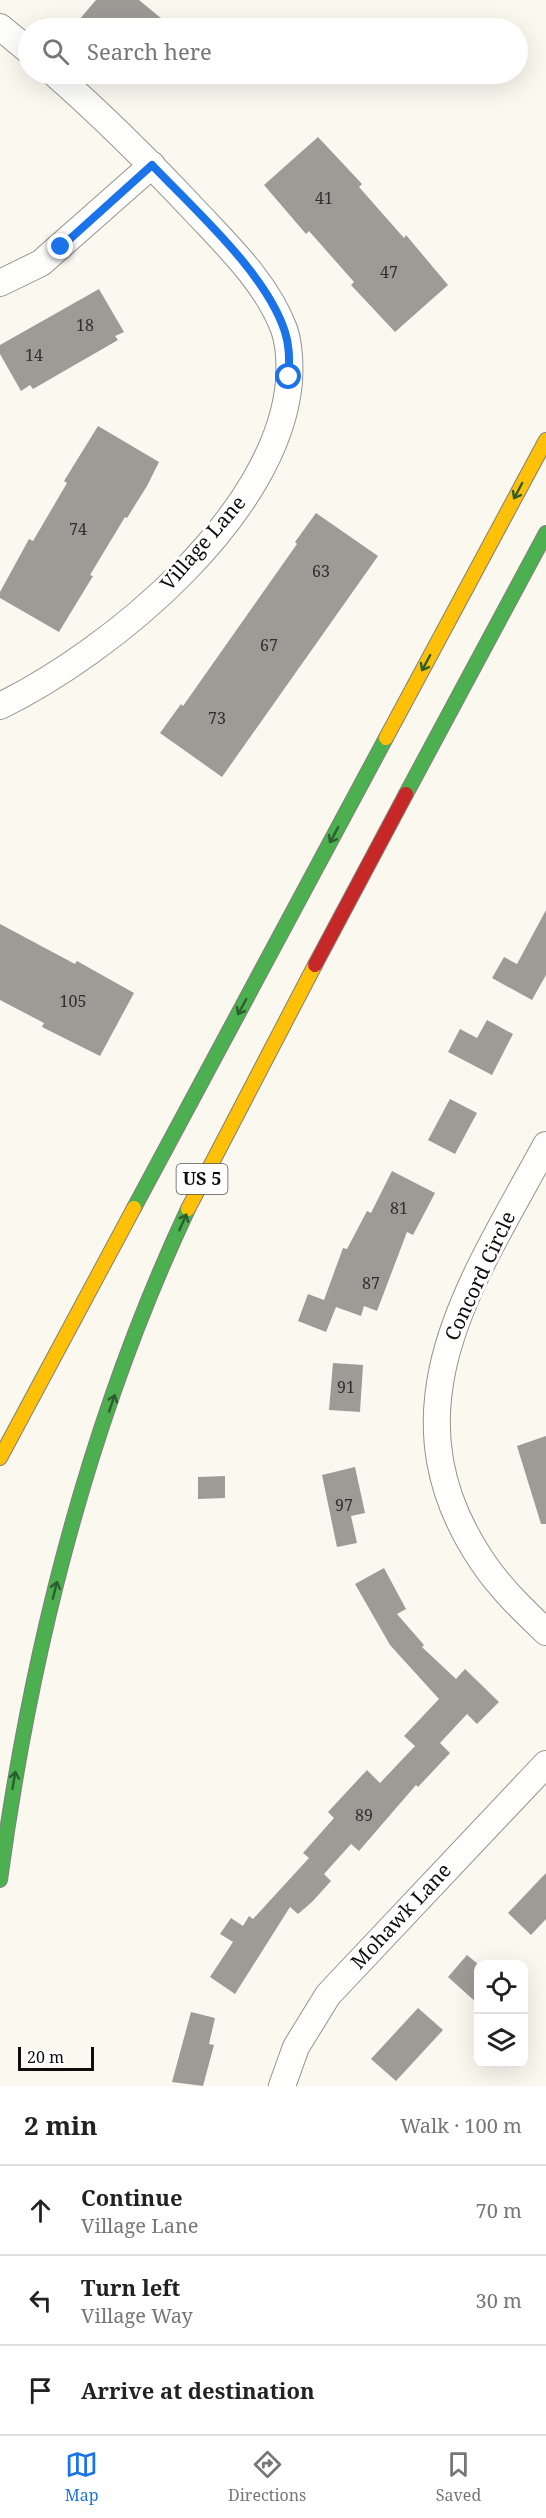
<!DOCTYPE html>
<html lang="en">
<head>
<meta charset="utf-8">
<style>
  :root { --surface:#fff; --page:#f6f6f6; --text:#222; --muted:#767676; --line:#e0e0e0; --accent:#1a73e8 }
  body { margin:0; font-family:"Noto Serif",serif; background:var(--page); color:var(--text) }
  .controls { position:absolute; right:18px; bottom:18px; display:grid; overflow:hidden; border-radius:12px; box-shadow:0 6px 24px #0002 }
  .controls button { width:54px; height:54px; display:grid; place-items:center; padding:0; border:0; border-bottom:2px solid var(--line); background:var(--surface); color:var(--text); font:30px sans-serif }
  .scale { position:absolute; left:18px; bottom:15px; width:76px; box-sizing:border-box; padding-left:6px; border:3px solid #0d0d0d; border-top:0; font-size:16px; line-height:21px; white-space:nowrap; color:#0d0d0d; -webkit-text-stroke:4px #fff; paint-order:stroke }
  .stop { position:absolute; width:18px; height:18px; margin:-14px; border:4px solid #1a73e8; border-radius:50%; background:#fff }
  .stop.end { background:#1a73e8; border-color:#fff; box-shadow:0 2px 6px #0008 }
  .list { margin:0; padding:0; list-style:none }
  h2 { display:flex; justify-content:space-between; align-items:center; height:78px; margin:0; padding:0 24px; font-size:26px }
  h2 small { font-size:20px; font-weight:400; color:var(--muted) }
  .list li { display:grid; grid-template-columns:39px 1fr auto; gap:18px; align-items:center; box-sizing:border-box; height:90px; padding:0 24px; border-top:2px solid var(--line) }
  .list b { display:block; font-size:22px; white-space:nowrap }
  .list p { margin:0; font-size:20px; white-space:nowrap; color:var(--muted) }
  .list em { font-size:20px; font-style:normal; color:var(--muted) }
  .icon { flex:none; width:33px; height:33px; fill:none; stroke:currentColor; stroke-width:2; stroke-linecap:round; stroke-linejoin:round }
  .map { position:relative; flex:none; width:546px; height:2086px; overflow:hidden }
  .search { position:absolute; background:var(--surface); box-shadow:0 6px 24px #0002; left:18px; right:18px; top:18px; height:66px; display:flex; align-items:center; gap:15px; box-sizing:border-box; padding:0 21px; border-radius:33px; color:var(--muted); font-size:22px }
  .sheet { height:348px; background:var(--surface) }
  nav { display:flex; justify-content:space-around; align-items:center; box-sizing:border-box; height:84px; border-top:2px solid var(--line); background:var(--surface); font-size:16px; color:var(--muted) }
  nav a { display:grid; justify-items:center; gap:3px }
  nav .on { color:var(--accent) }
  .map>svg:first-child { display:block }
  .building { fill:#9e9a96 }
  .lines { fill:none; stroke-linecap:round; stroke-linejoin:round }
  .street-casing { stroke:#94938f; stroke-width:28 }
  .fast-casing { stroke:#81807c; stroke-width:16 }
  .slow-casing { stroke:#81807c; stroke-width:16 }
  .jam-casing { stroke:#81807c; stroke-width:16 }
  .street { stroke:#fefefd; stroke-width:26 }
  .fast { stroke:#4caf50; stroke-width:14 }
  .slow { stroke:#ffc107; stroke-width:14 }
  .jam { stroke:#c62828; stroke-width:14 }
  .oneway { stroke:#2c5e2e }
  .route { stroke:#1a73e8; stroke-width:8 }
  .labels { text-anchor:middle; stroke-width:6; stroke-linejoin:round; paint-order:stroke }
  .number-label { font-size:16px; fill:#31302f }
  .shield { fill:#fff; stroke:#565656; stroke-width:1.5 }
  .shield-label { font-size:18px; font-weight:bold; fill:#0d0d0d }
  .street-label { font-size:20px; fill:#0d0d0d; stroke:#fff }
</style>
</head>
<body>
<div class="map">
<svg width="546" height="2086" viewBox="0 0 546 2086">
  <rect width="100%" height="100%" fill="#fbf8f0"/>
  <g class="building">
    <polygon points="96,0 139,0 173,28 72,28"/>
    <polygon points="318,137 362,184 359,187 404,238 406,235 448,285 395,332 351,285 354,282 309,231 306,234 264,185"/>
    <polygon points="99,289 124,332 115,336 118,340 33,389 30,385 21,391 0,354 0,345"/>
    <polygon points="98,426 159,462 147,486 127,518 125,517 90,575 93,576 59,632 0,598 0,592 29,539 33,541 67,483 64,481"/>
    <polygon points="316,513 378,556 222,777 160,733 181,704 183,706 297,544 295,542"/>
    <polygon points="546,910 546,975 532,1000 492,978 504,957 517,964"/>
    <polygon points="0,924 75,964 77,961 134,993 100,1056 42,1027 44,1023 0,1000"/>
    <polygon points="487,1020 513,1034 492,1075 448,1052 460,1029 477,1038"/>
    <polygon points="450,1099 477,1113 455,1154 428,1140"/>
    <polygon points="392,1171 435,1193 413,1235 407,1232 377,1311 364,1306 361,1316 336,1307 326,1332 298,1321 308,1294 324,1300 343,1248 347,1249 367,1211 371,1213"/>
    <polygon points="333,1363 363,1365 360,1412 329,1410"/>
    <polygon points="546,1436 546,1524 541,1524 517,1446"/>
    <polygon points="355,1467 365,1513 351,1516 357,1543 337,1547 322,1475"/>
    <polygon points="225,1476 225,1498 198,1499 198,1477"/>
    <polygon points="384,1568 406,1609 397,1614 424,1645 422,1647 456,1679 465,1669 499,1702 477,1724 467,1714 440,1743 450,1753 418,1787 416,1785 359,1851 351,1844 324,1874 331,1881 312,1902 298,1914 290,1907 235,1994 210,1977 233,1942 220,1934 231,1918 243,1926 249,1916 253,1919 309,1858 303,1853 334,1818 328,1812 367,1770 380,1783 415,1746 404,1736 439,1699 390,1645 355,1584"/>
    <polygon points="546,1873 546,1919 531,1935 508,1913"/>
    <polygon points="467,1955 478,1964 478,2004 448,1977"/>
    <polygon points="418,2008 443,2030 396,2081 371,2059"/>
    <polygon points="191,2012 215,2018 209,2044 214,2045 203,2086 172,2082"/>
  </g>
  <g class="lines">
    <g class="street-casing">
      <g id="street">
        <polyline points="0,27 28,50"/>
        <polyline points="0,283 41,263 152,165"/>
        <path d="M 0,706 C 112,651 277,515 289,382 C 290,365 290,346 284,329 C 267,284 230,248 197,213 C 152,165 105,118 55,74"/>
        <path d="M 546,1145 C 472,1282 380,1409 482,1561 C 500,1588 523,1610 546,1632"/>
        <polyline points="282,2086 296,2047 328,1995 546,1764"/>
      </g>
    </g>
    <g class="fast-casing">
      <g id="fast">
        <polyline points="406,794 546,533"/>
        <polyline points="134,1208 386,738"/>
        <path d="M 0,1880 C 31,1650 89,1420 188,1209"/>
      </g>
    </g>
    <g class="slow-casing">
      <g id="slow">
        <polyline points="386,738 546,440"/>
        <polyline points="188,1209 315,965"/>
        <polyline points="0,1458 134,1208"/>
      </g>
    </g>
    <g class="jam-casing">
      <polyline id="jam" points="315,965 406,794"/>
    </g>
    <use href="#street" class="street"/>
    <use href="#fast" class="fast"/>
    <use href="#slow" class="slow"/>
    <use href="#jam" class="jam"/>
  </g>
  <defs><path id="oneway-shaft" d="M-6 0H5M1.5-3L5.5 0L1.5 3" fill="none" stroke-width="1.6" stroke-linecap="round" stroke-linejoin="round" transform="scale(1.5)"/></defs>
  <g class="oneway">
    <use href="#oneway-shaft" transform="translate(518 491) rotate(118)"/>
    <use href="#oneway-shaft" transform="translate(426 663) rotate(118)"/>
    <use href="#oneway-shaft" transform="translate(334 835) rotate(118)"/>
    <use href="#oneway-shaft" transform="translate(242 1007) rotate(118)"/>
    <use href="#oneway-shaft" transform="translate(183 1222) rotate(-66)"/>
    <use href="#oneway-shaft" transform="translate(112 1403) rotate(-71)"/>
    <use href="#oneway-shaft" transform="translate(55 1590) rotate(-76)"/>
    <use href="#oneway-shaft" transform="translate(14 1780) rotate(-80)"/>
  </g>
  <g class="lines">
    <path class="route" d="M 61,247 L 152,165 C 194,209 267,274 285,332 C 290,347 289,362 289,377"/>
  </g>
  <g class="labels">
    <g class="number-label">
      <text x="324" y="204">41</text>
      <text x="389" y="278">47</text>
      <text x="85" y="331">18</text>
      <text x="34" y="361">14</text>
      <text x="78" y="535">74</text>
      <text x="321" y="577">63</text>
      <text x="269" y="651">67</text>
      <text x="217" y="724">73</text>
      <text x="73" y="1007">105</text>
      <text x="399" y="1214">81</text>
      <text x="371" y="1289">87</text>
      <text x="346" y="1393">91</text>
      <text x="344" y="1511">97</text>
      <text x="364" y="1821">89</text>
    </g>
    <rect class="shield" x="176.5" y="1164" width="51" height="30" rx="4.5"/>
    <g class="shield-label">
      <text x="202" y="1185">US 5</text>
    </g>
    <g class="street-label">
      <text transform="translate(203 543) rotate(-49)" y="7">Village Lane</text>
      <text transform="translate(480 1276) rotate(-65)" y="7">Concord Circle</text>
      <text transform="translate(401 1916) rotate(-47)" y="7">Mohawk Lane</text>
    </g>
  </g>
</svg>
<div class="controls">
<button><svg class="icon" aria-label="locate" viewBox="0 0 24 24"><circle cx="12" cy="12" r="6"/><path d="M12 2v4M12 18v4M2 12h4M18 12h4"/></svg></button>
<button><svg class="icon" aria-label="layers" viewBox="0 0 24 24"><path d="M12 4l9 5-9 5-9-5zM3 14l9 5 9-5"/></svg></button>
</div>
<div class="scale">20 m</div>
<div class="stop" style="left:289px;top:377px"></div>
<div class="stop end" style="left:61px;top:247px"></div>
<div class="search"><svg class="icon" aria-label="search" viewBox="0 0 24 24"><circle cx="10" cy="10" r="6"/><path d="M15 15l6 6"/></svg>Search here</div>
</div>
<section class="sheet">
<h2>2 min<small>Walk · 100 m</small></h2>
<ul class="list">
<li><svg class="icon" aria-label="ahead" viewBox="0 0 24 24"><path d="M12 20V5M6 11l6-6 6 6"/></svg><div><b>Continue</b><p>Village Lane</p></div><em>70 m</em></li>
<li><svg class="icon" aria-label="left" viewBox="0 0 24 24"><path d="M17 20v-9H6M10 6l-5 5 5 5"/></svg><div><b>Turn left</b><p>Village Way</p></div><em>30 m</em></li>
<li><svg class="icon" aria-label="arrive" viewBox="0 0 24 24"><path d="M6 21V4h12l-3 4 3 4H6"/></svg><div><b>Arrive at destination</b></div></li>
</ul>
</section>
<nav>
<a class="on"><svg class="icon" aria-label="map" viewBox="0 0 24 24"><path d="M3 6l6-2 6 2 6-2v14l-6 2-6-2-6 2zM9 4v14M15 6v14"/></svg>Map</a>
<a><svg class="icon" aria-label="directions" viewBox="0 0 24 24"><path d="M12 3l9 9-9 9-9-9zM9 14v-3h6M13 9l2 2-2 2"/></svg>Directions</a>
<a><svg class="icon" aria-label="saved" viewBox="0 0 24 24"><path d="M7 4h10v16l-5-4-5 4z"/></svg>Saved</a>
</nav>
</body>
</html>
